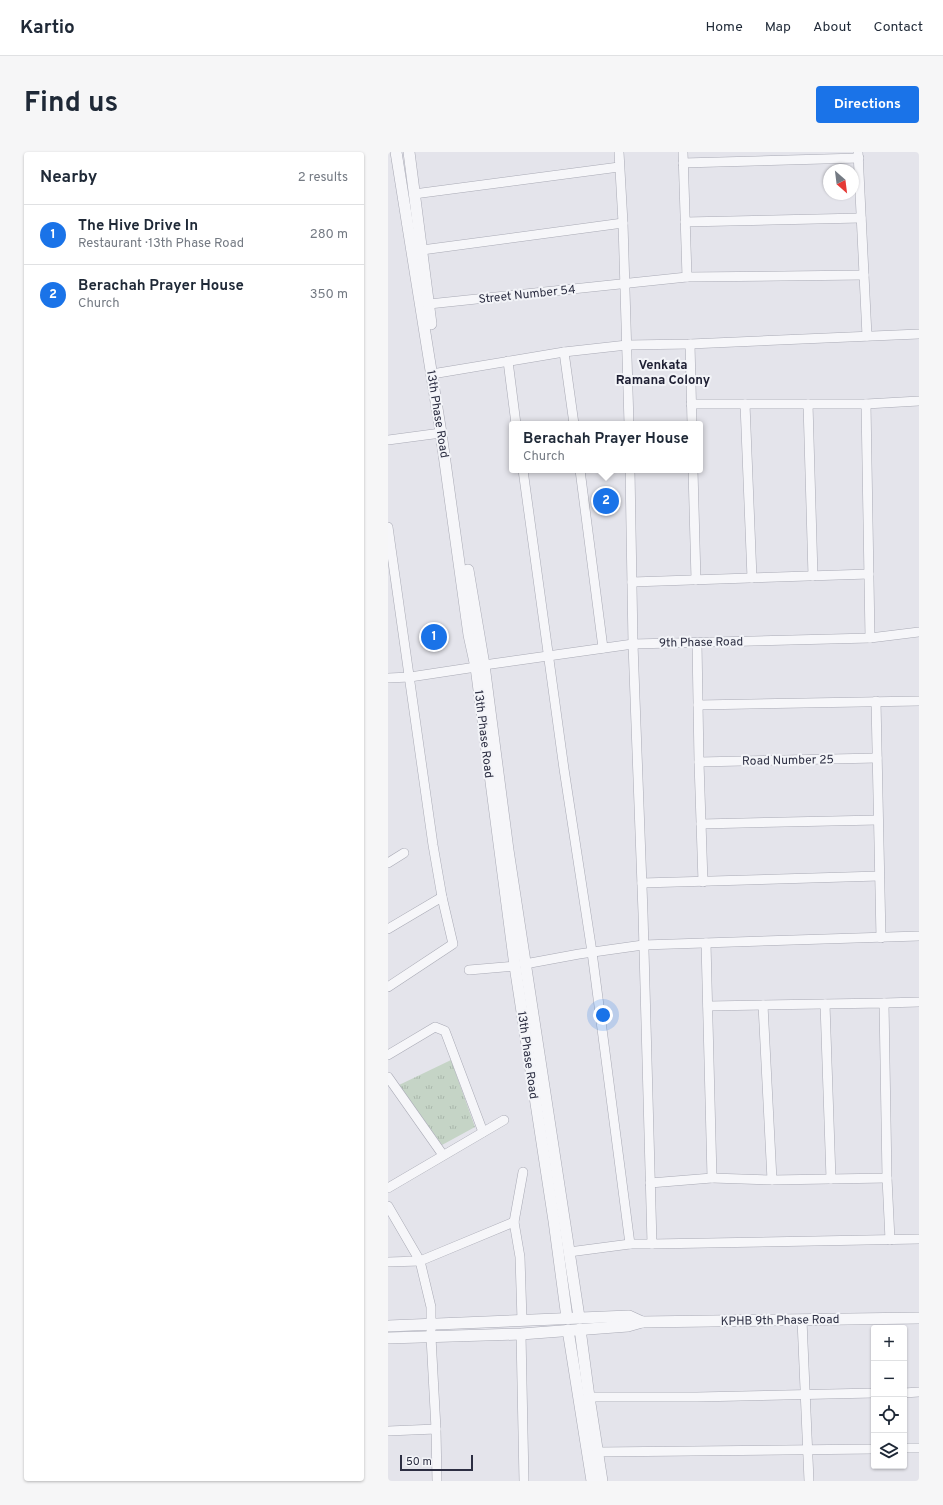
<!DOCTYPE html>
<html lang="en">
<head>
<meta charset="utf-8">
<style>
  :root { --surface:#fff; --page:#f6f6f7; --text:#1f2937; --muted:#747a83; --line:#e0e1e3; --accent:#1a73e8 }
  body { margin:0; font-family:Overpass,sans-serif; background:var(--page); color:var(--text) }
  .controls { position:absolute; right:12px; bottom:12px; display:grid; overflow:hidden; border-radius:4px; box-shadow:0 1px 3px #0004 }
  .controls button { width:36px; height:36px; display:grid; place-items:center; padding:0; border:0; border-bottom:1px solid var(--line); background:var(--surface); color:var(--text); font:20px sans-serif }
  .compass { position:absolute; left:435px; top:12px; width:36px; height:36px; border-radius:50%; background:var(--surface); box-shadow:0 1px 3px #0004; rotate:152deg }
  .scale { position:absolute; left:12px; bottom:10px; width:73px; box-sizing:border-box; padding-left:4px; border:2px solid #2c2e42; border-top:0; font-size:11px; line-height:14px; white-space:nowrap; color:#2c2e42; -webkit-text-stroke:3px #f3f4f8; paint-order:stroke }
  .you { position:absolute; left:215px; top:863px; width:14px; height:14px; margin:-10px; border:3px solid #fff; border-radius:50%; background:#1a73e8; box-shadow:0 0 0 6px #1a73e833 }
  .badge { display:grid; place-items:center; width:26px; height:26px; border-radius:50%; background:var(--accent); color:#fff; font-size:13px; font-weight:700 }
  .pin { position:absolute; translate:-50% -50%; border:2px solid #fff; box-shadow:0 1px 4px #0006 }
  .popup { position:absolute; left:121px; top:269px; width:194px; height:52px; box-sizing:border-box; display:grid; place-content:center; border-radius:4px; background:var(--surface); filter:drop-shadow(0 1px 3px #0005); font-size:13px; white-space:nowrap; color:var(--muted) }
  .popup b { font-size:15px; color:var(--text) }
  .popup::after { content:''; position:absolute; left:50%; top:100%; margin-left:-8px; border:8px solid transparent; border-top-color:var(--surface) }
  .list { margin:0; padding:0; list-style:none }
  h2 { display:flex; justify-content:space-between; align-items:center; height:52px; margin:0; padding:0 16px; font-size:17px }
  h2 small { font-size:13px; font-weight:400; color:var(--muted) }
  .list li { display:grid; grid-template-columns:26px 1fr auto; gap:12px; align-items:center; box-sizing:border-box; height:60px; padding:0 16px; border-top:1px solid var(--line) }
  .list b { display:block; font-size:15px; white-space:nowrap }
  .list p { margin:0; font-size:13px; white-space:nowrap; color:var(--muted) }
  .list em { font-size:13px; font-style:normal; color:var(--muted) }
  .icon { flex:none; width:22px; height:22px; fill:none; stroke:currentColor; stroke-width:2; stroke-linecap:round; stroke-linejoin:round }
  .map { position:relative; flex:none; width:531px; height:1329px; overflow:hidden; border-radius:4px }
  header { display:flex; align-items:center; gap:24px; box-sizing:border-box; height:56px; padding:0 20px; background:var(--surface); border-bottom:1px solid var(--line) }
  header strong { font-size:19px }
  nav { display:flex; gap:22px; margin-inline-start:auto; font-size:14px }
  .intro { display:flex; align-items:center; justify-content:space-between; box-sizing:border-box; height:96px; padding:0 24px }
  h1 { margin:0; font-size:28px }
  .button { padding:10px 18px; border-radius:4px; background:var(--accent); color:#fff; font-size:14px; font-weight:700 }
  main { display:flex; gap:24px; padding:0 24px }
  aside { flex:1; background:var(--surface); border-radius:4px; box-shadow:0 1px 3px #0004 }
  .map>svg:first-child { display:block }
  .park { fill:url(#park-tufts) }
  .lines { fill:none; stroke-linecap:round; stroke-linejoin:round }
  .minor-casing { stroke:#a9aab5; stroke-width:10 }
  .tertiary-casing { stroke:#a9aab5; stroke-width:12 }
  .minor { stroke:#f6f6f9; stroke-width:9 }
  .tertiary { stroke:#f6f6f9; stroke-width:11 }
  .labels { text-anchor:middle; stroke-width:4; stroke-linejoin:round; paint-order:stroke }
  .street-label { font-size:12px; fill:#2c2e42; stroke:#f3f4f8 }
  .neighbourhood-label { font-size:13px; font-weight:bold; fill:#1e1f33; stroke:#f3f4f8 }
</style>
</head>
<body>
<header>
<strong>Kartio</strong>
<nav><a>Home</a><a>Map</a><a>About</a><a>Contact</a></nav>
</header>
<div class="intro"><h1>Find us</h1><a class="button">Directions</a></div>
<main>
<aside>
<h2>Nearby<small>2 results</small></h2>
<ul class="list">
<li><span class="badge">1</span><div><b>The Hive Drive In</b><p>Restaurant · 13th Phase Road</p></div><em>280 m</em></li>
<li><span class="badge">2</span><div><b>Berachah Prayer House</b><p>Church</p></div><em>350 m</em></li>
</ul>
</aside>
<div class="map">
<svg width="531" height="1329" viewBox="0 0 531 1329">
  <defs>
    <pattern id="park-tufts" width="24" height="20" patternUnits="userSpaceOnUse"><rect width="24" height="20" fill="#c5d4c6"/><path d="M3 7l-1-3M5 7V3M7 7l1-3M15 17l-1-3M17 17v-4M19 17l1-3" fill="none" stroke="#a9b6ab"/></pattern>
  </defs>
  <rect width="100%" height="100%" fill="#e4e4eb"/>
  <polygon class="park" points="63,908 87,975 54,993 11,933"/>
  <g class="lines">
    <g class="minor-casing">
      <g id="minor">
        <polyline points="231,0 235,71 241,272"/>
        <polyline points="470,0 479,184"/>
        <polyline points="295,11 471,6"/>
        <polyline points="26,42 231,15"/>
        <polyline points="297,70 473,66"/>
        <polyline points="34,98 235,71"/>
        <polyline points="299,125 476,123"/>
        <polyline points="41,152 299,125 295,0"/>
        <polyline points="302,192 304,272"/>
        <polyline points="176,200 186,272"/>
        <polyline points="120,209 128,272"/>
        <polyline points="50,221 176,200 239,193 302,192 531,182"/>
        <polyline points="303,252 478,252 531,249"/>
        <polyline points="357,252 364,426"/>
        <polyline points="420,252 425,424"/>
        <polyline points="478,252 482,486"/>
        <polyline points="0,288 53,281"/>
        <polyline points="135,318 176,617 204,800 242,1092"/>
        <polyline points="192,318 215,496"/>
        <polyline points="305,318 308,428"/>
        <polyline points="0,375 45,693 54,745 65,792 0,835"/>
        <polyline points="244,430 481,422"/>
        <polyline points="309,491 311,610 315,730"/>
        <polyline points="96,513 245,492 482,486 531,480"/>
        <polyline points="0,526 22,525 88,515"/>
        <polyline points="488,549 493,786"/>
        <polyline points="310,553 531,549"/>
        <polyline points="311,610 489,606"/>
        <polyline points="313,672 490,668"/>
        <polyline points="0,711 16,701"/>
        <polyline points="254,731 491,724"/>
        <polyline points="0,777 54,745"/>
        <polyline points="137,812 191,802 255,793 531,784"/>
        <polyline points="81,818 127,814"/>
        <polyline points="496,851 531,850"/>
        <polyline points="437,852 443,1027"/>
        <polyline points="375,853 384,1028"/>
        <polyline points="320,854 496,851 499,1026 384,1028 324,1026"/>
        <polyline points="0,903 47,875 57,879 95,980"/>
        <polyline points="0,925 55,1003"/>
        <polyline points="499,1026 502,1088"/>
        <polyline points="262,1031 324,1026 318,791"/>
        <polyline points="0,1036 116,968"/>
        <polyline points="0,1054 32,1109 0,1110"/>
        <polyline points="264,1092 531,1087"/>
        <polyline points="181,1100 242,1092 264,1092 255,761 245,492 242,318"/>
        <polyline points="134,1168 132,1105 126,1070 135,1020"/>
        <polyline points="414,1168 421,1329"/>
        <polyline points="133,1182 136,1329"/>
        <polyline points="516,1241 531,1240"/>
        <polyline points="201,1245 309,1245 486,1241"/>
        <polyline points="48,1277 43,1185 43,1155 32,1109 126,1070"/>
        <polyline points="0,1279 48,1277 49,1329"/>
        <polyline points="516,1296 531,1296"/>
        <polyline points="210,1300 486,1297"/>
      </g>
    </g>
    <g class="tertiary-casing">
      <g id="tertiary">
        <polyline points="8,0 53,281 81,483 88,515 127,814 166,1069 179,1166"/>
        <polyline points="21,0 43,172"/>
        <polyline points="80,418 96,513 120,698 191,1165"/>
        <polyline points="0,1174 241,1164 254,1170"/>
        <polyline points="192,1177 201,1245 214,1329"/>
        <polyline points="180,1178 204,1329"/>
        <polyline points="0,1186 133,1182 240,1174 254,1170 531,1166"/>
      </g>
    </g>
    <use href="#minor" class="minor"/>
    <use href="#tertiary" class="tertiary"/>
  </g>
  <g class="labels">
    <g class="street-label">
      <text transform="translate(139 142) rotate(-6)" y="4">Street Number 54</text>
      <text transform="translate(50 262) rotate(81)" y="4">13th Phase Road</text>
      <text transform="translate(313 490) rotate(-1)" y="4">9th Phase Road</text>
      <text transform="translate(96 582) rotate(83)" y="4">13th Phase Road</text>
      <text transform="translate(400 608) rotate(-1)" y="4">Road Number 25</text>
      <text transform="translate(140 903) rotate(82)" y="4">13th Phase Road</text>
      <text transform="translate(392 1168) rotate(-1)" y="4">KPHB 9th Phase Road</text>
    </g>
    <g class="neighbourhood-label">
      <text x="275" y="217">Venkata<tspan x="275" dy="15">Ramana Colony</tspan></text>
    </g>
  </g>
</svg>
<div class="controls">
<button>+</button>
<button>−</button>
<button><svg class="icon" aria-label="locate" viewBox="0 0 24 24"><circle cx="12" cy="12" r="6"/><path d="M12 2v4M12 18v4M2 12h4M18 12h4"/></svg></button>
<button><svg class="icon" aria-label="layers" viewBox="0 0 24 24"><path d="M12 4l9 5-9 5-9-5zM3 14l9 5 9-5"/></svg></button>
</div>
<svg class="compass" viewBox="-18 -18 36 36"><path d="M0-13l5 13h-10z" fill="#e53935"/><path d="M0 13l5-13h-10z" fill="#747a83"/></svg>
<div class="scale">50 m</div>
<div class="you"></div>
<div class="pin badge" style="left:46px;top:485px">1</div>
<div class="pin badge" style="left:218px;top:349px">2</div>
<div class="popup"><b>Berachah Prayer House</b>Church</div>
</div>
</main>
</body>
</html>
